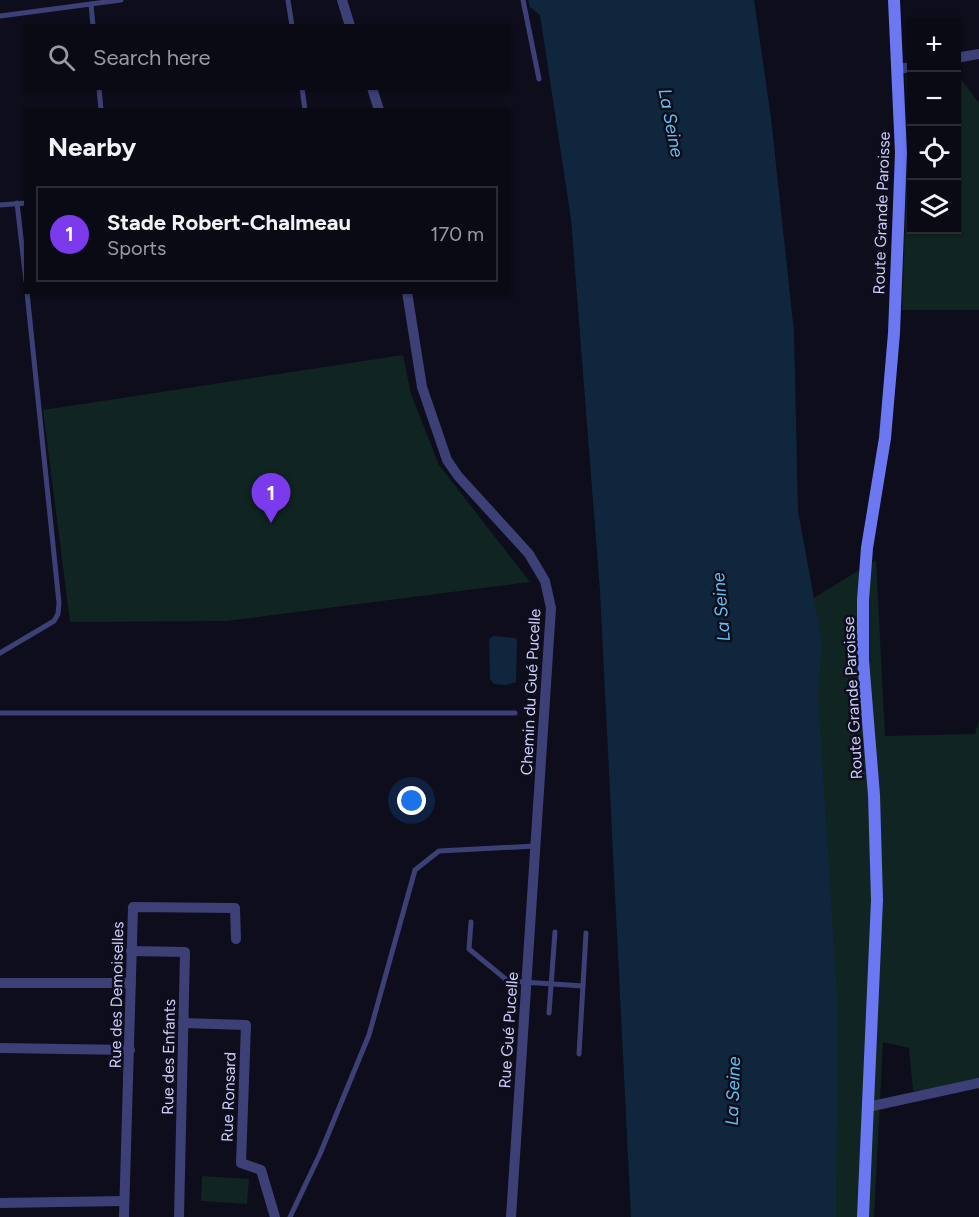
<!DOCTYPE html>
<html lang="en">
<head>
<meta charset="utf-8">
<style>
  :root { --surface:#0a0a14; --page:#181822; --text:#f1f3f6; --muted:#999aa0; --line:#2a2b34; --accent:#7c3aed }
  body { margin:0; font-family:Figtree,sans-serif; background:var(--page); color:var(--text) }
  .controls { position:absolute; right:18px; top:18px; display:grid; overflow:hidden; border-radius:0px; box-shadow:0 2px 4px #0004 }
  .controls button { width:54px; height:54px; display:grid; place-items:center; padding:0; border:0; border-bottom:2px solid var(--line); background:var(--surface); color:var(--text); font:30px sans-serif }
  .you { position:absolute; left:412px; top:801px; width:21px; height:21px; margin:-15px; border:4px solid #fff; border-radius:50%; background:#1a73e8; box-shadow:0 0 0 9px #1a73e833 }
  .badge { display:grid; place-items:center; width:39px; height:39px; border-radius:50%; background:var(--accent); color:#fff; font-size:20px; font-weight:700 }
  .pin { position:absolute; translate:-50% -50px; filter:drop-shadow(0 2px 3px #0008) }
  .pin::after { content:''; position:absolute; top:32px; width:21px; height:18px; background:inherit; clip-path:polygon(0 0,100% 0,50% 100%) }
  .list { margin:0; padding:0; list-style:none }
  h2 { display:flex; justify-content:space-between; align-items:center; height:78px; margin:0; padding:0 24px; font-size:26px }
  h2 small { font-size:20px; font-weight:400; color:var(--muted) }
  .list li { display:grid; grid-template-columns:39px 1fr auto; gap:18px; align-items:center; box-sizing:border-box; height:96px; margin:0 12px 12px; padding:0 12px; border:2px solid var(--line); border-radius:0px }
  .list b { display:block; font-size:22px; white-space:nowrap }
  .list p { margin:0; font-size:20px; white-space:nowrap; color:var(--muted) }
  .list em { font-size:20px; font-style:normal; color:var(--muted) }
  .icon { flex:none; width:33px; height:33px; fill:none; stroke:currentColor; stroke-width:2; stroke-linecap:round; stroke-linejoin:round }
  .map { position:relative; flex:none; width:979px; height:1217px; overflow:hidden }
  .search { position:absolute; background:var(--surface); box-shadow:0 2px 4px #0004; left:24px; top:24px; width:486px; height:66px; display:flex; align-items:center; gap:15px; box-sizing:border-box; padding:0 21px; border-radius:0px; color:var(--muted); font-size:22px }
  .panel { position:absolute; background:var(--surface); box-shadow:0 2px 4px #0004; left:24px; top:108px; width:486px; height:186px; border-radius:0px }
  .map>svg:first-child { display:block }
  .green { fill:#102421 }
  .water { fill:#0f263d }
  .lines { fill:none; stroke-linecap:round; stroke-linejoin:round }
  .service { stroke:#3c4076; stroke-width:5 }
  .minor { stroke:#3c4076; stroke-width:10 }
  .secondary { stroke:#6b78f2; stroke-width:12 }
  .labels { text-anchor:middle; stroke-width:5; stroke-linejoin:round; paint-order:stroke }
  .street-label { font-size:16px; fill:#cbccfa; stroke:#0d0d1b }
  .water-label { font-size:18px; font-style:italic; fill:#63c0f1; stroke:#0d0d1b }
</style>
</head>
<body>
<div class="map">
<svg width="979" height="1217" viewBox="0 0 979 1217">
  <rect width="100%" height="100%" fill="#0d0d1b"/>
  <g class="green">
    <polygon points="911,74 912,230 956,230 957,74 979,103 979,310 902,310 908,143 906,75"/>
    <polygon points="403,355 411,394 439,465 530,582 226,621 70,622 43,410"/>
    <polygon points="876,560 885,736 975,734 979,720 979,1086 913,1091 909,1048 883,1042 874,1217 831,1217 807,602"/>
    <polygon points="202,1176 249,1179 247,1204 201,1201"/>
  </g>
  <g class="water">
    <polygon points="528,0 754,0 771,118 794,332 798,511 822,642 818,695 838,1011 836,1217 631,1217 600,591 571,219 540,15 530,7"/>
    <polygon points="493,636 515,638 517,640 516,682 506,685 494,684 490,679 489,639"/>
  </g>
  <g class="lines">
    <g class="service">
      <polyline points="288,0 292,26"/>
      <polyline points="523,0 539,79"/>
      <polyline points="91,4 93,26"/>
      <polyline points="0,16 121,0"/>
      <polyline points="99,88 101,110"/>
      <polyline points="302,88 305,110"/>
      <polyline points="17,203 26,281"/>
      <polyline points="0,205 26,203"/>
      <polyline points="0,653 54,621 58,614 59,603 27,292"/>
      <polyline points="0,713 515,713"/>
      <polyline points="471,922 469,949 508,981 583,986"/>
      <polyline points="549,1013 555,932"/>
      <polyline points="579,1054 586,933"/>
      <polyline points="290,1217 320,1154 369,1035 415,870 439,851 536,846"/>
    </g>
    <g class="minor">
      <polyline points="342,0 350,26"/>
      <polyline points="956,58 979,54"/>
      <polyline points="898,69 912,67"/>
      <polyline points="372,88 379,110"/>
      <polyline points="407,292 422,387 447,460 458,476 529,554 545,581 551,608 511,1217"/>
      <polyline points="131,951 185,952 179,1217"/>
      <polyline points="0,983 131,983"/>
      <polyline points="183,1023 246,1025 241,1163 261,1170 275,1217"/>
      <polyline points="0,1048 130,1050"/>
      <polyline points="868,1107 979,1083"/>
      <polyline points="0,1203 124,1201"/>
      <polyline points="124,1217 133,907 235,908 236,939"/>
    </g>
    <polyline class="secondary" points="863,1217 877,900 874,795 863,660 863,600 867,548 885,438 894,333 901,153 894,0"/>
  </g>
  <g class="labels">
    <g class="street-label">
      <text transform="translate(881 213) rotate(-88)" y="6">Route Grande Paroisse</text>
      <text transform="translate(530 692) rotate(-87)" y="6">Chemin du Gué Pucelle</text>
      <text transform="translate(852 698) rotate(-93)" y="6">Route Grande Paroisse</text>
      <text transform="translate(116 995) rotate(-89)" y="6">Rue des Demoiselles</text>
      <text transform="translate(508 1030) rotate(-86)" y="6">Rue Gué Pucelle</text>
      <text transform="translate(168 1057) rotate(-89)" y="6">Rue des Enfants</text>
      <text transform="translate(228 1097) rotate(-88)" y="6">Rue Ronsard</text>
    </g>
    <g class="water-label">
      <text transform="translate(671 123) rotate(79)" y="6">La Seine</text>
      <text transform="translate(721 607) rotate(-95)" y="6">La Seine</text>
      <text transform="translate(733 1091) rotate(-88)" y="6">La Seine</text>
    </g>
  </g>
</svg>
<div class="controls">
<button>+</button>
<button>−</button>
<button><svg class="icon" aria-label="locate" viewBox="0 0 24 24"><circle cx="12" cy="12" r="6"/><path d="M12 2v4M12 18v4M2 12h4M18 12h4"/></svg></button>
<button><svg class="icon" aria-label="layers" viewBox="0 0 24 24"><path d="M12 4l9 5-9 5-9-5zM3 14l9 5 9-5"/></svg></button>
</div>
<div class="you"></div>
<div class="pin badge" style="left:271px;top:523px">1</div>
<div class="search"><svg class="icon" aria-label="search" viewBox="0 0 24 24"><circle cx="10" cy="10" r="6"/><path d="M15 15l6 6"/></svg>Search here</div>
<section class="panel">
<h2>Nearby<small></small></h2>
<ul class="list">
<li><span class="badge">1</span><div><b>Stade Robert-Chalmeau</b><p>Sports</p></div><em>170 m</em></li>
</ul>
</section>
</div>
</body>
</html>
